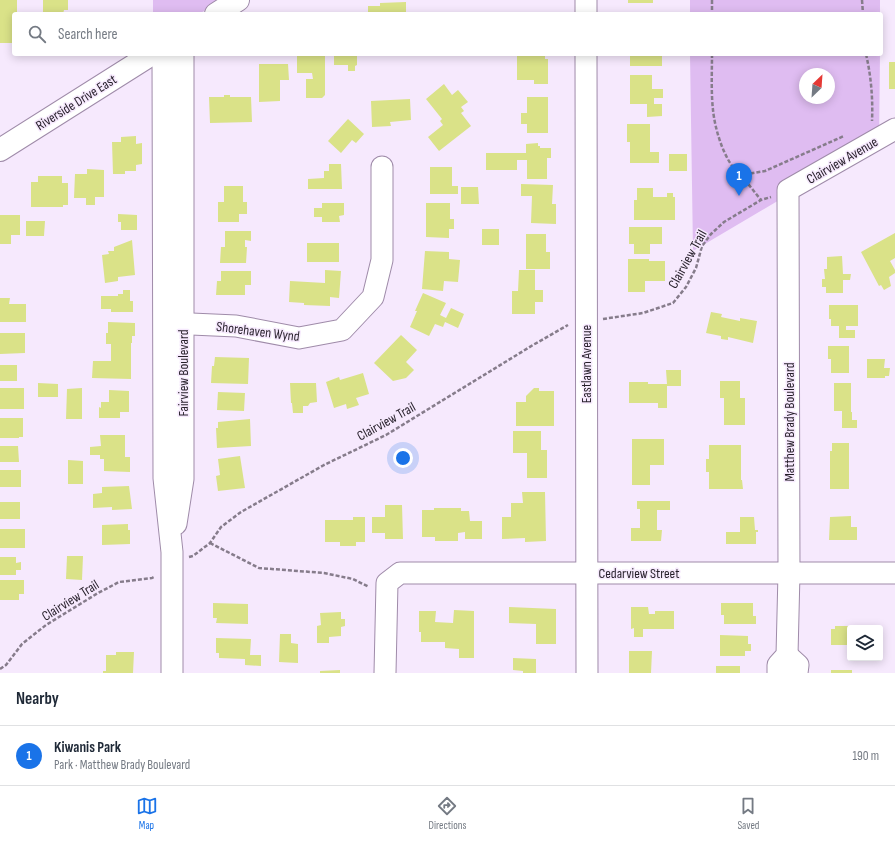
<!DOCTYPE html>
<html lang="en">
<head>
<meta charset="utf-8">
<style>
  :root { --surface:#fff; --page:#f6f6f7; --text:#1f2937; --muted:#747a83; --line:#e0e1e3; --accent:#1a73e8 }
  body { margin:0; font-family:"Sofia Sans Condensed",sans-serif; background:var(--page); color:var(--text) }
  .controls { position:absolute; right:12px; bottom:12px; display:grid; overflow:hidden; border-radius:4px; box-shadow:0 2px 10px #0003 }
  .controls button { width:36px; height:36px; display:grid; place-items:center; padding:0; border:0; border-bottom:1px solid var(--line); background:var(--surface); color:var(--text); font:20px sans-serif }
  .compass { position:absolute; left:799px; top:68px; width:36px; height:36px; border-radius:50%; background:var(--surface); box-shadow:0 2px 10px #0003; rotate:25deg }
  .you { position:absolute; left:403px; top:458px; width:14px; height:14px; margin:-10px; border:3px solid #fff; border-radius:50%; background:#1a73e8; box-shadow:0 0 0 6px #1a73e833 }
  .badge { display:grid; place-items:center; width:26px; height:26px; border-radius:50%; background:var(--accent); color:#fff; font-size:13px; font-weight:700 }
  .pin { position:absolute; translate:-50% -33px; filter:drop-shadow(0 1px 2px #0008) }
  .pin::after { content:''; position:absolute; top:21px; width:14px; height:12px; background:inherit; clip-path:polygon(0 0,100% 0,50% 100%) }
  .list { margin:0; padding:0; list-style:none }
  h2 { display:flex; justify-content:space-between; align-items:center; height:52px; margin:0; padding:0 16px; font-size:17px }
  h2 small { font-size:13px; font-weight:400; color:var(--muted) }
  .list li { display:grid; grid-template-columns:26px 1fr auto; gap:12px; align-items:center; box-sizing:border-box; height:60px; padding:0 16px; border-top:1px solid var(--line) }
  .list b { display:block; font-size:15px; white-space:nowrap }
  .list p { margin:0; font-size:13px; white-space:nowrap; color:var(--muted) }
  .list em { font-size:13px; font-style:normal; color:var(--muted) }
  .icon { flex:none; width:22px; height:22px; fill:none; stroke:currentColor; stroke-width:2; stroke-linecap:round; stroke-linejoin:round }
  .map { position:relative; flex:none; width:895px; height:673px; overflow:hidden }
  .search { position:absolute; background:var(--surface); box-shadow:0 2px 10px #0003; left:12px; right:12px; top:12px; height:44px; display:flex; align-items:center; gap:10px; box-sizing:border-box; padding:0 14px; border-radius:4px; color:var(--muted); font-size:15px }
  .sheet { height:112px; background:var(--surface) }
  nav { display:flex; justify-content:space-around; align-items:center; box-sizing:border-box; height:56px; border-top:1px solid var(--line); background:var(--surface); font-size:11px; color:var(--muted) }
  nav a { display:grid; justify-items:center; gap:2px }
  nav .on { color:var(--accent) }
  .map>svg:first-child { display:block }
  .park { fill:#dfbcf1; fill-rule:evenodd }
  .building { fill:#dae288 }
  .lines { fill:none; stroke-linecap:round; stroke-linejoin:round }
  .minor-casing { stroke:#9f8ba9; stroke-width:23 }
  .major-casing { stroke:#9f8ba9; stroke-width:24 }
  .path { stroke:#867c8b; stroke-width:2.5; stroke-dasharray:4 2; stroke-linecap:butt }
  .minor { stroke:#fff; stroke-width:21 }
  .major { stroke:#fff; stroke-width:22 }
  .labels { text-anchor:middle; stroke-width:3; stroke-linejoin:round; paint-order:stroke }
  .street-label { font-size:14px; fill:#261f2a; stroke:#f6e9fd }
</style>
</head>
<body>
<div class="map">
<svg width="895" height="673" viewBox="0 0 895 673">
  <rect width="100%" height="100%" fill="#f6e9fd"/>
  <g class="park">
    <polygon points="153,0 222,0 199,14 153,14"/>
    <rect x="690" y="0" width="190" height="14"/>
    <path d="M 690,54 L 880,54 L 879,141 L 693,251 ZM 805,74 L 829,74 L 829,98 L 805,98 Z"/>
  </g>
  <g class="building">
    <polygon points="0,0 17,0 17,14 14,14 14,43 0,43"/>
    <polygon points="43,0 68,0 68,10 64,10 63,14 43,14"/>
    <rect x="628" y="0" width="25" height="3"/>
    <polygon points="406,2 406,14 368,14 368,6 380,6 380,3"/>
    <polygon points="297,54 325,54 325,95 322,98 306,98 306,79 313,79 312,73 297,73"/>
    <polygon points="334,54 357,54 357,65 355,66 355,71 348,71 348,65 334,65"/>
    <polygon points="517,54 545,54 545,59 548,59 548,84 534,84 534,80 517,80"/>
    <rect x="630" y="54" width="32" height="12"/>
    <rect x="889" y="62" width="6" height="27"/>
    <polygon points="259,64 288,64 289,80 280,80 280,101 259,102"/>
    <polygon points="630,75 652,75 652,89 663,89 663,98 654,98 654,104 662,104 662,116 647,117 647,104 630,104"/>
    <polygon points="444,84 452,95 458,90 468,102 461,107 464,111 461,113 471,126 439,151 428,137 443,125 440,121 442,119 426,99"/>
    <polygon points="224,95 230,95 230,97 251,97 252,122 210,123 209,97 224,97"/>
    <polygon points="527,97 548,97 548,133 527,133 527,124 521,124 521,113 527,113"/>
    <polygon points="410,99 411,120 390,122 391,126 372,127 371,101"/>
    <polygon points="348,119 364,134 356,143 352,140 341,153 328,141"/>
    <polygon points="627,124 650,124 650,152 659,152 659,163 630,163 630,142 627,142"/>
    <polygon points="136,136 136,144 142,143 142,164 136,165 136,171 125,171 125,174 113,174 112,142 121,142 121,137"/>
    <polygon points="538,143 538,146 540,146 540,148 551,148 551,158 547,158 547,179 527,179 527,160 517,160 517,170 486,170 486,153 526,153 526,144"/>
    <rect x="669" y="154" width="18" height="17"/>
    <polygon points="329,164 341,164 342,189 308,189 308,179 324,178 324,171 329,171"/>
    <polygon points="430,167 452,167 452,186 458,186 458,194 430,194"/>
    <polygon points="87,169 104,170 104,197 95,197 95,205 86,205 86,198 74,198 75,174 87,174"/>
    <polygon points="38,176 62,176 62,183 68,183 68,205 63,205 63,207 31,207 31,182 38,182"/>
    <polygon points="521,184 553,185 552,204 556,204 556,224 531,223 532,196 521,196"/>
    <polygon points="224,186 243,186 243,202 247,202 247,214 239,214 239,222 218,222 218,202 224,202"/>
    <polygon points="461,187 478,187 479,204 461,204"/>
    <polygon points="637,188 653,188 653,197 667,197 667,193 673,193 673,197 675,197 675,220 634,220 634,200 637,200"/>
    <polygon points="322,203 344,203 344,215 339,216 340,222 322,222 322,217 314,217 314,208 322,208"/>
    <polygon points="426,203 450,203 450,219 454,219 454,229 449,229 449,238 426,237"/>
    <polygon points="118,214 137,215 137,230 121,230 121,222 118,222"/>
    <polygon points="0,215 20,215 20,235 11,235 11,244 0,244"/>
    <polygon points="26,221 45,221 44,236 26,236"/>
    <polygon points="629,227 662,227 662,244 650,244 650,254 634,254 634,244 629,244"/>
    <rect x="482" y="229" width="17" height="16"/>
    <polygon points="225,231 251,231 251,241 245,240 245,247 247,247 246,263 220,263 221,247 225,247"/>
    <polygon points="895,233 895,258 890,261 895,270 895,273 889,277 891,286 884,290 881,285 879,286 861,252"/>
    <polygon points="526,234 546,234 546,252 550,252 550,269 526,269"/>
    <polygon points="132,240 135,275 118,277 118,281 105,283 102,255 109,254 108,251 114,251 114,247"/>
    <rect x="307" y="243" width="32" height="19"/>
    <polygon points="425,251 449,252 449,259 460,260 458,282 444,281 443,291 422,289"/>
    <polygon points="842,256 843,274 851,274 850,280 843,280 843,293 826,293 826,287 822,287 822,279 825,279 824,269 827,269 827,257"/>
    <polygon points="628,259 649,259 649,261 665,261 665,281 645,281 645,292 628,292"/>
    <polygon points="325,270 341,271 339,298 330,297 330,306 304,305 304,303 289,302 290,281 325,283"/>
    <polygon points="519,270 535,270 535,290 543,290 543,302 535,302 535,314 512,314 512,291 518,291"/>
    <polygon points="221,271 251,271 251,285 245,285 245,295 216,295 217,281 221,281"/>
    <polygon points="123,290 130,290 130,301 133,301 133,312 111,312 111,309 101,309 101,296 118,296 118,294 123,294"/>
    <polygon points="423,293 446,303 440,315 446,318 451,308 464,314 458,328 445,322 443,327 435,324 429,336 410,327 417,311 415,311"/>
    <polygon points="0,298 10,298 9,304 26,304 26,322 0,322"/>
    <polygon points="829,305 858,305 858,326 846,326 846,330 855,330 855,338 839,338 839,326 831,326 831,319 829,319"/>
    <polygon points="711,312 722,314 721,317 740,321 740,318 757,321 753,343 728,337 728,340 721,339 721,336 706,333"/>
    <polygon points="108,322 135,323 135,336 132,336 132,343 131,343 131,379 92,378 93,361 111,361 111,344 106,344 106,333 108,333"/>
    <polygon points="0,333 25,333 25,353 0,354"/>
    <polygon points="401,335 417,350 406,362 414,370 406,378 393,381 374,363"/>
    <polygon points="828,346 849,346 849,373 831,373 831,359 828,359"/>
    <polygon points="215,357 249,358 248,384 211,383 212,366 214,366"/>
    <polygon points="867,359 885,359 884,368 890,368 889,376 885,376 885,378 867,378"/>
    <rect x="0" y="365" width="17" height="16"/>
    <polygon points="666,370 681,370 681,386 667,386 667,408 658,408 658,403 629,403 629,382 648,382 648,384 667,384"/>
    <polygon points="363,373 369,394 356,398 359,405 347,409 346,404 334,408 326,382 339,377 340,380"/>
    <polygon points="720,381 740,381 740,398 745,398 745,425 724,425 724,398 720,398"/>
    <polygon points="38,383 58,384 58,397 38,397"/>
    <polygon points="290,383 316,383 317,402 310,403 308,406 303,406 303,413 293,413 292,403 291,403"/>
    <polygon points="834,383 851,383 851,412 852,412 852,420 857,420 857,428 842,428 842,411 834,411"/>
    <rect x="0" y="388" width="24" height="21"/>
    <polygon points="82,388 82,419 66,419 67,389"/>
    <polygon points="534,388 539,388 539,391 554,391 554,426 516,426 516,402 526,402 526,396"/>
    <polygon points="109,390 129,391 129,412 120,412 120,418 99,418 99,407 101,408 101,402 109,402"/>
    <polygon points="218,392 245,393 244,411 217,410"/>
    <polygon points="0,418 23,418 23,437 19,437 19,438 0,438"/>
    <polygon points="250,419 251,446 217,448 216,428 218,428 218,422"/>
    <polygon points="513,431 541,431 541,450 547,450 547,478 527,478 527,453 513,453"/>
    <polygon points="100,435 125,435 125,457 130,457 130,472 104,471 104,459 100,459 100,455 90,455 90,447 101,446"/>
    <polygon points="632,439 664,439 664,465 650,465 650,485 632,485"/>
    <polygon points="832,443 849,443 849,489 830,489 830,451 832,451"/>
    <polygon points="709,445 741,445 741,480 742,480 743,489 709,489 709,472 706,472 706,459 709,459"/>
    <polygon points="0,446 18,446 19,462 0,462"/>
    <polygon points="240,456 245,488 218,491 216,476 220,475 218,459"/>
    <polygon points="68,460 83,461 83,484 68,484"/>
    <rect x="0" y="470" width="21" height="17"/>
    <polygon points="129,486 132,509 112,510 112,507 93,508 93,494 102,493 102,487"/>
    <polygon points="522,492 545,492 546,541 525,542 525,538 502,539 502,517 511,517 511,503 523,503"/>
    <polygon points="637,501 670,501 670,510 657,510 657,530 662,530 661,541 631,541 631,528 640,528 640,509 637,509"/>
    <rect x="0" y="502" width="20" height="17"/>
    <polygon points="385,505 402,505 403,539 385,539 385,533 372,533 372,517 385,517"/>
    <polygon points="434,508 461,508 461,511 469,511 470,521 482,521 482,539 465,539 465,532 458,533 458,541 435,541 435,537 422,537 422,510 434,510"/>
    <polygon points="851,516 851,527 857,527 857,540 829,540 830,517"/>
    <polygon points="353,517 365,517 365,542 356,542 356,546 340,546 340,542 325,542 325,520 353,520"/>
    <polygon points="740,517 754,517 755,530 758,530 758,532 756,532 756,544 726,544 726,532 740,532"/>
    <polygon points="128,524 128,530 130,530 130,544 102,545 102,525"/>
    <rect x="0" y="529" width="25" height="19"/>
    <polygon points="67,556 83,556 82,580 66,579"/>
    <polygon points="0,557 16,557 16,563 21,562 21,570 16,570 16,575 0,575"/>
    <polygon points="0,580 24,580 24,594 19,594 19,600 0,600"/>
    <polygon points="213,603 248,604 248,624 216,623 217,618 213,618"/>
    <polygon points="721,603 753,603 753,616 756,616 756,624 724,624 724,615 721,615"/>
    <polygon points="509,607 556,609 556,644 536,644 536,624 509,623"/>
    <polygon points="631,607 648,607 649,614 655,614 655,611 674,611 674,629 643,629 643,637 634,637 634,628 631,629"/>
    <polygon points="454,610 474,611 474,658 459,658 459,649 445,648 445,642 421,642 421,632 419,632 419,611 436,611 435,622 453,623"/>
    <polygon points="341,612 341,619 345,619 345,626 341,627 341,636 329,637 329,643 317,643 317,626 321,625 320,613"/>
    <polygon points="835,626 857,626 857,628 850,628 850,645 831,645 831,629 835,629"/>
    <polygon points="280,634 291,634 291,643 298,644 298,663 279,662"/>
    <polygon points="720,635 748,636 748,644 751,644 751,651 745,651 745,656 720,656"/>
    <polygon points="216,638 251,639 250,655 261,655 261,666 245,665 245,659 219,658 219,653 216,653"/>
    <polygon points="629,651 652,651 651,673 629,673"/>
    <polygon points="116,652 134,652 133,673 103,673 103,671 106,671 106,655 116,655"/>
    <polygon points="513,658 536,659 536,673 523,673 523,671 513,670"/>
    <rect x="716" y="666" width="24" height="7"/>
    <polygon points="340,670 340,673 320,673 320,671"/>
    <rect x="831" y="670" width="21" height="3"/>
  </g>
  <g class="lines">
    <g class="minor-casing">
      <g id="minor">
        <polyline points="586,0 586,14"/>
        <polyline points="163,54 164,478 172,552 172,673"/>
        <polyline points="586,54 587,673"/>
        <polyline points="169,323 236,326 299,338 342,330 373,297 382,260 382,167"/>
        <polyline points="176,524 183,479 183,54"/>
        <polyline points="787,655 798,665 797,673"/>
        <polyline points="385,673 387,583 400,573 895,573"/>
        <polyline points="778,673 778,665 787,655 789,573 788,190 895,129"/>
      </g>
    </g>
    <g class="major-casing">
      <g id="major">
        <polyline points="216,14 238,0"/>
        <polyline points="0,150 152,54"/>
      </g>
    </g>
    <g class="path">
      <polyline points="712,0 712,14"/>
      <polyline points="862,0 863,14"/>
      <path d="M 712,54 C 712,72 711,92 713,110 C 715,130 725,164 741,175 L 765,171 L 844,136"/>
      <path d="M 866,54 C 871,76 873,98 872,121"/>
      <polyline points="741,175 761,200"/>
      <polyline points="603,319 643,313 673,303 686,287 696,268 702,246 711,234 724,222 761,200 771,197"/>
      <polyline points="210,543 259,568 324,573 353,579 369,587"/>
      <polyline points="189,557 193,556 210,543 221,527 241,512 324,465 386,435 533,345 568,325"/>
      <polyline points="0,669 6,665 22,644 46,625 98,593 119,582 152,578 154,577"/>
    </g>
    <use href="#minor" class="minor"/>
    <use href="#major" class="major"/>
  </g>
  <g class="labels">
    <g class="street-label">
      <text transform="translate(76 102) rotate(-32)" y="5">Riverside Drive East</text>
      <text transform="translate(842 160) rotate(-30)" y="5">Clairview Avenue</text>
      <text transform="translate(687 259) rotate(-61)" y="5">Clairview Trail</text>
      <text transform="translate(258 331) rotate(7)" y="5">Shorehaven Wynd</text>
      <text transform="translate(586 364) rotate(-90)" y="5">Eastlawn Avenue</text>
      <text transform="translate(183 373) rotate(-90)" y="5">Fairview Boulevard</text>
      <text transform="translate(386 421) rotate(-29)" y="5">Clairview Trail</text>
      <text transform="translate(789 422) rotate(-90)" y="5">Matthew Brady Boulevard</text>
      <text x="639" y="578">Cedarview Street</text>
      <text transform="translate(70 600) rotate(-32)" y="5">Clairview Trail</text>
    </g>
  </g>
</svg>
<div class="controls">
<button><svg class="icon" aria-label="layers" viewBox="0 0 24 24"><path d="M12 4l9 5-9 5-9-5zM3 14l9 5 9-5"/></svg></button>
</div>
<svg class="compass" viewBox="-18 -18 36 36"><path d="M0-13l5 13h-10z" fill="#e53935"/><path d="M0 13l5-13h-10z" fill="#747a83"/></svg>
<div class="you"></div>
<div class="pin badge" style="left:739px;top:196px">1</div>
<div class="search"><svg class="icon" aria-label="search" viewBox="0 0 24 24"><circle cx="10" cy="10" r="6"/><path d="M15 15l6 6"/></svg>Search here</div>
</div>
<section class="sheet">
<h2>Nearby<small></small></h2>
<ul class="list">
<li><span class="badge">1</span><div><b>Kiwanis Park</b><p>Park · Matthew Brady Boulevard</p></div><em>190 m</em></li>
</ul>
</section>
<nav>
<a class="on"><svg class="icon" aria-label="map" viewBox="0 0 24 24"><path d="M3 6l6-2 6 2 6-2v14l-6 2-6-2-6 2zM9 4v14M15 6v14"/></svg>Map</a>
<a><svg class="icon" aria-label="directions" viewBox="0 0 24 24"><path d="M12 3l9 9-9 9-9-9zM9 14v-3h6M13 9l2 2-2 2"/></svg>Directions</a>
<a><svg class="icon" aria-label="saved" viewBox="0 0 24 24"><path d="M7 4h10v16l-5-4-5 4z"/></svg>Saved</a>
</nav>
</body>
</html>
